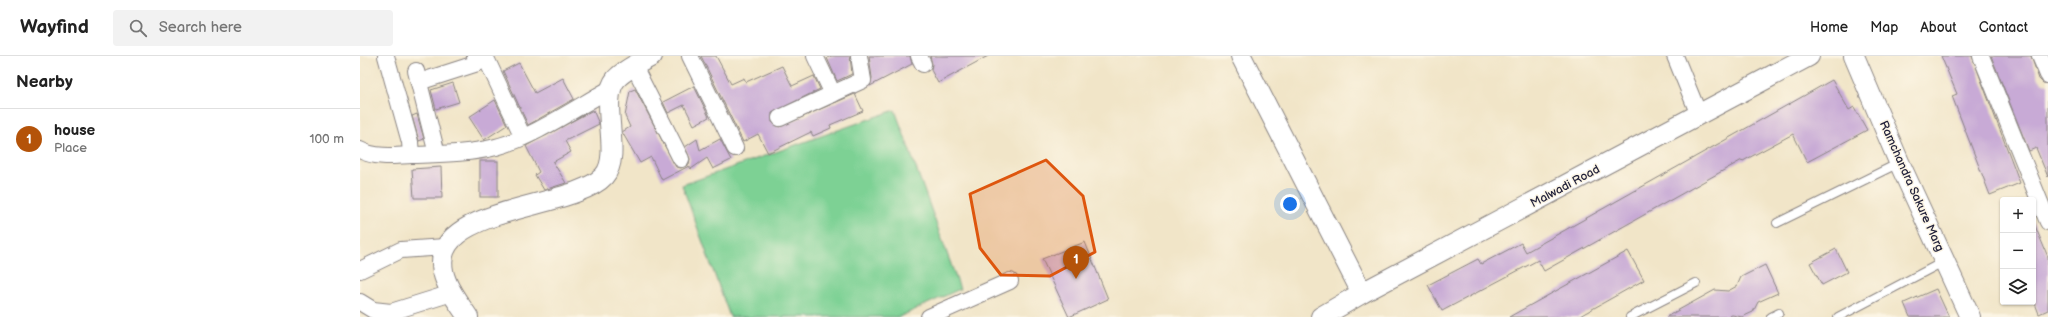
<!DOCTYPE html>
<html lang="en">
<head>
<meta charset="utf-8">
<style>
  :root { --surface:#fff; --page:#f2f2f2; --text:#222; --muted:#767676; --line:#e0e0e0; --accent:#b45309 }
  body { margin:0; font-family:"Balsamiq Sans",sans-serif; background:var(--page); color:var(--text) }
  .controls { position:absolute; right:12px; bottom:12px; display:grid; overflow:hidden; border-radius:4px; box-shadow:0 1px 3px #0004 }
  .controls button { width:36px; height:36px; display:grid; place-items:center; padding:0; border:0; border-bottom:1px solid var(--line); background:var(--surface); color:var(--text); font:20px sans-serif }
  .you { position:absolute; left:930px; top:148px; width:14px; height:14px; margin:-10px; border:3px solid #fff; border-radius:50%; background:#1a73e8; box-shadow:0 0 0 6px #1a73e833 }
  .badge { display:grid; place-items:center; width:26px; height:26px; border-radius:50%; background:var(--accent); color:#fff; font-size:13px; font-weight:700 }
  .pin { position:absolute; translate:-50% -33px; filter:drop-shadow(0 1px 2px #0008) }
  .pin::after { content:''; position:absolute; top:21px; width:14px; height:12px; background:inherit; clip-path:polygon(0 0,100% 0,50% 100%) }
  .list { margin:0; padding:0; list-style:none }
  h2 { display:flex; justify-content:space-between; align-items:center; height:52px; margin:0; padding:0 16px; font-size:17px }
  h2 small { font-size:13px; font-weight:400; color:var(--muted) }
  .list li { display:grid; grid-template-columns:26px 1fr auto; gap:12px; align-items:center; box-sizing:border-box; height:60px; padding:0 16px; border-top:1px solid var(--line) }
  .list b { display:block; font-size:15px; white-space:nowrap }
  .list p { margin:0; font-size:13px; white-space:nowrap; color:var(--muted) }
  .list em { font-size:13px; font-style:normal; color:var(--muted) }
  .icon { flex:none; width:22px; height:22px; fill:none; stroke:currentColor; stroke-width:2; stroke-linecap:round; stroke-linejoin:round }
  .map { position:relative; flex:none; width:1688px; height:261px; overflow:hidden }
  header { display:flex; align-items:center; gap:24px; box-sizing:border-box; height:56px; padding:0 20px; background:var(--surface); border-bottom:1px solid var(--line) }
  header strong { font-size:19px }
  nav { display:flex; gap:22px; margin-inline-start:auto; font-size:14px }
  .search { width:280px; height:36px; background:var(--page); display:flex; align-items:center; gap:10px; box-sizing:border-box; padding:0 14px; border-radius:4px; color:var(--muted); font-size:15px }
  main { display:flex }
  aside { flex:1; background:var(--surface) }
  .map>svg:first-child { display:block }
  .green { fill:#7dd194; stroke:#507a68 }
  .building { fill:#c8aad6 }
  .lines { fill:none; stroke-linecap:round; stroke-linejoin:round }
  .service-casing { stroke:#8a8482; stroke-width:10 }
  .minor-casing { stroke:#8a8482; stroke-width:18 }
  .tertiary-casing { stroke:#8a8482; stroke-width:22 }
  .service { stroke:#fff; stroke-width:8 }
  .minor { stroke:#fff; stroke-width:16 }
  .tertiary { stroke:#fff; stroke-width:20 }
  .marked { fill:#de560e; fill-opacity:0.2; stroke:#de560e; stroke-width:3; stroke-linejoin:round }
  .labels { text-anchor:middle; stroke-width:3; stroke-linejoin:round; paint-order:stroke }
  .street-label { font-size:12px; fill:#22223b; stroke:#fcf5e5 }
</style>
</head>
<body>
<header>
<strong>Wayfind</strong>
<div class="search"><svg class="icon" aria-label="search" viewBox="0 0 24 24"><circle cx="10" cy="10" r="6"/><path d="M15 15l6 6"/></svg>Search here</div>
<nav><a>Home</a><a>Map</a><a>About</a><a>Contact</a></nav>
</header>
<main>
<aside>
<h2>Nearby<small></small></h2>
<ul class="list">
<li><span class="badge">1</span><div><b>house</b><p>Place</p></div><em>100 m</em></li>
</ul>
</aside>
<div class="map">
<svg width="1688" height="261" viewBox="0 0 1688 261">
  <rect width="100%" height="100%" fill="#fcf5e5"/>
  <filter id="ink" filterUnits="userSpaceOnUse"><feTurbulence type="fractalNoise" baseFrequency=".025" numOctaves="2"/><feDisplacementMap in="SourceGraphic" scale="8" xChannelSelector="R" yChannelSelector="G"/><feConvolveMatrix kernelMatrix="1 2 1 2 8 2 1 2 1" color-interpolation-filters="sRGB"/></filter>
  <filter id="wash" filterUnits="userSpaceOnUse"><feTurbulence type="fractalNoise" baseFrequency=".012" numOctaves="4" result="noise"/><feDisplacementMap in="SourceGraphic" scale="16" xChannelSelector="R" yChannelSelector="G"/><feGaussianBlur stdDeviation="0.9" result="paint"/><feColorMatrix in="noise" values="0 0 0 0 0 0 0 0 0 0 0 0 0 0 0 0 0 1.4 0 .05"/><feComposite in="paint" operator="in"/></filter>
  <g filter="url(#wash)">
    <rect width="100%" height="100%" fill="#f1e5c8"/>
    <polygon class="green" points="535,54 600,233 539,261 370,261 322,129"/>
    <g id="blocks">
      <g class="building">
        <polygon points="341,0 356,0 371,28 384,22 386,26 422,10 432,30 454,20 460,33 412,57 412,66 419,71 495,38 503,55 470,69 471,72 453,80 451,76 408,97 398,78 383,86"/>
        <polygon points="471,0 490,0 492,18 477,25 467,2"/>
        <polygon points="509,0 550,0 552,8 510,30 512,22"/>
        <polygon points="570,0 628,0 578,27 571,14 572,8"/>
        <polygon points="1581,0 1612,0 1660,127 1630,139 1592,40 1597,38"/>
        <polygon points="1631,0 1671,0 1679,23 1683,27 1688,28 1688,121 1676,92 1669,95"/>
        <polygon points="159,7 175,37 203,22 214,43 168,69 143,15"/>
        <polygon points="1472,24 1489,54 1494,51 1507,74 1447,106 1433,78 1383,105 1382,104 1184,215 1178,204 1082,255 1068,229 1118,203 1121,208 1161,187 1166,196"/>
        <polygon points="93,27 99,46 76,53 71,34"/>
        <polygon points="334,30 349,61 334,69 324,49 308,57 303,46"/>
        <polygon points="275,33 316,111 321,112 329,108 330,103 325,91 337,83 340,94 360,83 371,104 353,113 347,102 331,113 329,110 302,124 291,101 280,107 262,76 270,71 265,60 270,35"/>
        <polygon points="135,44 147,69 124,84 109,61"/>
        <polygon points="233,54 239,68 205,85 211,96 193,106 206,127 184,134 175,119 179,116 166,90"/>
        <polygon points="57,58 64,83 59,85 52,60"/>
        <rect x="120" y="105" width="18" height="36"/>
        <polygon points="81,111 82,142 54,142 52,113"/>
        <polygon points="1673,165 1688,201 1688,254 1679,258 1673,242"/>
        <polygon points="725,186 748,243 709,261 682,203"/>
        <polygon points="1476,193 1487,216 1462,229 1450,207"/>
        <polygon points="1268,195 1284,224 1218,261 1149,261"/>
        <polygon points="1405,209 1418,237 1398,246 1393,256 1382,261 1372,259 1367,261 1306,261 1355,234 1368,235 1377,230 1381,221"/>
        <polygon points="1576,233 1589,261 1550,261 1544,247"/>
      </g>
    </g>
  </g>
  <g filter="url(#ink)">
    <use href="#blocks" fill-opacity="0" stroke="#8a8482" stroke-width="1"/>
    <g class="lines">
      <g class="service-casing">
        <g id="service">
          <polyline points="1417,167 1539,107"/>
          <polyline points="1270,261 1336,227"/>
          <polyline points="1411,261 1419,257"/>
          <polyline points="1478,261 1585,205"/>
        </g>
      </g>
      <g class="minor-casing">
        <g id="minor">
          <polyline points="26,0 50,86 51,99"/>
          <polyline points="125,0 163,81"/>
          <polyline points="330,0 375,92"/>
          <polyline points="455,0 473,38"/>
          <polyline points="559,0 563,8"/>
          <polyline points="1315,0 1339,59"/>
          <polyline points="1621,0 1688,166"/>
          <polyline points="1680,0 1688,19"/>
          <polyline points="274,10 321,103"/>
          <polyline points="56,15 77,98"/>
          <polyline points="59,26 118,7 115,0"/>
          <polyline points="420,62 503,24 499,0"/>
          <path d="M 0,94 C 14,102 35,100 51,99 C 79,98 109,98 136,91 C 172,82 217,51 250,33"/>
          <polyline points="0,214 41,194 85,191"/>
          <polyline points="0,246 13,254 31,256 92,237"/>
          <polyline points="569,261 650,225"/>
        </g>
      </g>
      <g class="tertiary-casing">
        <g id="tertiary">
          <polyline points="881,0 1002,237"/>
          <polyline points="1494,0 1539,106 1610,261"/>
          <path d="M 108,261 C 100,249 91,238 86,225 C 56,149 211,156 244,120 C 263,99 238,45 256,23 C 265,13 281,6 292,0"/>
          <polyline points="961,261 1002,237 1449,0"/>
        </g>
      </g>
      <use href="#service" class="service"/>
      <use href="#minor" class="minor"/>
      <use href="#tertiary" class="tertiary"/>
    </g>
  </g>
  <path class="marked" d="M 686,104 L 723,140 L 735,196 L 690,220 L 641,219 L 620,192 L 610,138 Z"/>
  <g class="labels">
    <g class="street-label">
      <text transform="translate(1205 130) rotate(-28)" y="4">Malwadi Road</text>
      <text transform="translate(1552 130) rotate(66)" y="4">Ramchandra Sakure Marg</text>
    </g>
  </g>
</svg>
<div class="controls">
<button>+</button>
<button>−</button>
<button><svg class="icon" aria-label="layers" viewBox="0 0 24 24"><path d="M12 4l9 5-9 5-9-5zM3 14l9 5 9-5"/></svg></button>
</div>
<div class="you"></div>
<div class="pin badge" style="left:716px;top:223px">1</div>
</div>
</main>
</body>
</html>
